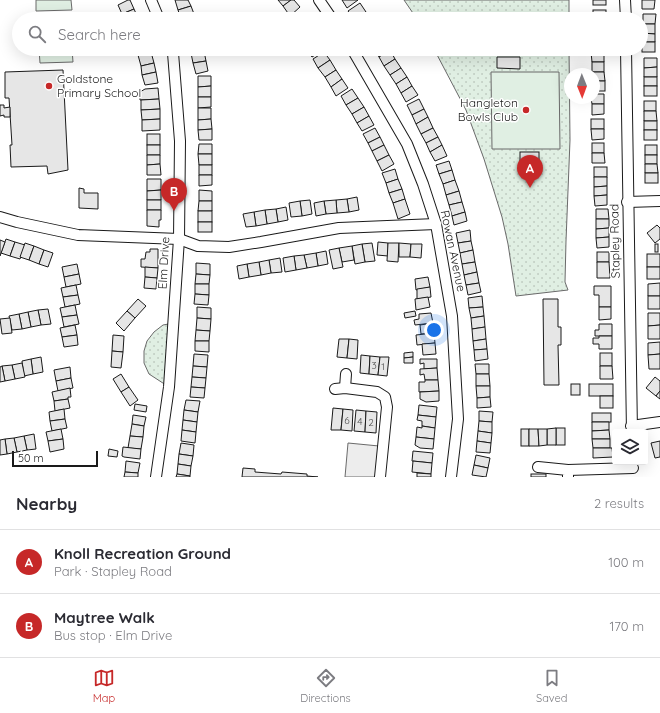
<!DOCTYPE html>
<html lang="en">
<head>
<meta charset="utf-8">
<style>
  :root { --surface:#fff; --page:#f2f2f3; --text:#2b2b33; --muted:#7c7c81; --line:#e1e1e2; --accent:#c62828 }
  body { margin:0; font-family:Quicksand,sans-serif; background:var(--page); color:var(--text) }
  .controls { position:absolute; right:12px; bottom:12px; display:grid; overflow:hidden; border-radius:4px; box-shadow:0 4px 16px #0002 }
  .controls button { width:36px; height:36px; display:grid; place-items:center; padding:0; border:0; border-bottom:1px solid var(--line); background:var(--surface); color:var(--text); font:20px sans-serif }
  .compass { position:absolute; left:564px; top:68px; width:36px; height:36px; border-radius:50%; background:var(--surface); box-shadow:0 4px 16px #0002; rotate:179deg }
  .scale { position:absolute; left:12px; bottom:10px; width:86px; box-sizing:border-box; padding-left:4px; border:2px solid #1a1a1a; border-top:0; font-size:11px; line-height:14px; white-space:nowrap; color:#1a1a1a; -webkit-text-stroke:3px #fff; paint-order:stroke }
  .you { position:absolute; left:434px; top:330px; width:14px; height:14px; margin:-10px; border:3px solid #fff; border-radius:50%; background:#1a73e8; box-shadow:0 0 0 6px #1a73e833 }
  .badge { display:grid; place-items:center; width:26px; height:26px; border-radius:50%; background:var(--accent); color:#fff; font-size:13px; font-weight:700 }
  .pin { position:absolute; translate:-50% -33px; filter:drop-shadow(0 1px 2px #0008) }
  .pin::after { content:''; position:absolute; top:21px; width:14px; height:12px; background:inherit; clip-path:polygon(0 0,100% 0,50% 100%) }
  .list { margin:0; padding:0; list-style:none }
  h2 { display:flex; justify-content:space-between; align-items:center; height:52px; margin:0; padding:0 16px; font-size:17px }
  h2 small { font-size:13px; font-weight:400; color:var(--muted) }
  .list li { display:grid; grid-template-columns:26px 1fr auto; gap:12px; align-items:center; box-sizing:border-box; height:64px; padding:0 16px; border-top:1px solid var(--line) }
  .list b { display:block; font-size:15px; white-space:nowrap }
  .list p { margin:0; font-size:13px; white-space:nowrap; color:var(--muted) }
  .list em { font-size:13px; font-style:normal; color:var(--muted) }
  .icon { flex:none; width:22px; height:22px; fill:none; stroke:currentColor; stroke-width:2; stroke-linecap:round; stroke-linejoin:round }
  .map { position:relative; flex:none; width:660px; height:477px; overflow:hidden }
  .search { position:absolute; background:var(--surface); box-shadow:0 4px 16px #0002; left:12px; right:12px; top:12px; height:44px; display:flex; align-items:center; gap:10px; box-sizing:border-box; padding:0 14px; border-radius:22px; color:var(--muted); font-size:15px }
  .sheet { height:180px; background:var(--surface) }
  nav { display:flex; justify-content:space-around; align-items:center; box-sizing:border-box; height:56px; border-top:1px solid var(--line); background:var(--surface); font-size:11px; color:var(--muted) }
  nav a { display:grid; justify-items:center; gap:2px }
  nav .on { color:var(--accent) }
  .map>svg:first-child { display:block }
  .park { fill:url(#park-dots); stroke:#6a6a6a }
  .pitch { fill:#e0efe3; stroke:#6a6a6a }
  .parking { fill:#ededed; stroke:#6a6a6a }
  .building { fill:#e6e6e6; stroke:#1a1a1a }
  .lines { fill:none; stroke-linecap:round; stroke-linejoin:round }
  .street-casing { stroke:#1a1a1a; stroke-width:12 }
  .street { stroke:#fff; stroke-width:10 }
  .poi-dot { fill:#c62828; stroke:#fff; stroke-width:1.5 }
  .labels { text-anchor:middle; stroke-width:3; stroke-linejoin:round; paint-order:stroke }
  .number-label { font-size:10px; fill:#4d4d4d }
  .poi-label { font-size:12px; fill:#1a1a1a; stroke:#fff; text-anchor:start }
  .street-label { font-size:12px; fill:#1a1a1a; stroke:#fff }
</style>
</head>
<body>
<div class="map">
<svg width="660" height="477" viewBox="0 0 660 477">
  <defs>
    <pattern id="park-dots" width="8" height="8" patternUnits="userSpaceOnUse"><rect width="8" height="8" fill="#e0efe3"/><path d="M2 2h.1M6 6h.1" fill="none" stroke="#c0ccc2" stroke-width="1.8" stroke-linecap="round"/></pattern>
  </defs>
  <rect width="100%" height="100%" fill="#fff"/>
  <g class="park">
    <polygon points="404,0 569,0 569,19 417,19"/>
    <polygon points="434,49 569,49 570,140 566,241 565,282 568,290 516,296 508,244 502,217 484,159 466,110"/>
    <polygon points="174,323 169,387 149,374 144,363 144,351 147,341 154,332 163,325"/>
  </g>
  <g class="pitch">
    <polygon points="36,0 71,0 72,10 36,11"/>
    <polygon points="71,13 71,19 37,19 37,15"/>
    <polygon points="39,49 72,49 73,62 40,63"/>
    <polygon points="491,72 559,72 560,149 492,149"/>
  </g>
  <polygon class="parking" points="348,443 379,446 377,467 375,477 345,477"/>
  <g class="building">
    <polygon points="128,0 130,0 134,9 122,14 118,5"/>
    <polygon points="175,0 188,0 191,6 178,10"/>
    <polygon points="278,0 291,0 283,6"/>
    <polygon points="291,0 294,0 300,7 290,16 283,6"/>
    <polygon points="342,0 358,0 347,8"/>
    <rect x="593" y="0" width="13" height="5"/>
    <polygon points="642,0 655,0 654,9 642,9"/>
    <polygon points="360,3 366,12 356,19 354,19 348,11"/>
    <polygon points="191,6 194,14 181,19 178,10"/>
    <polygon points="134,9 138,18 135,19 124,19 122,14"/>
    <rect x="593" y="10" width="13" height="9"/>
    <polygon points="366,12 371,19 356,19"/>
    <polygon points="194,14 196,19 182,19"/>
    <polygon points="298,14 301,19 291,19"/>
    <polygon points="643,14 656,14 655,24 643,24"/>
    <polygon points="643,24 655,24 655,34 642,33"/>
    <polygon points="642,33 655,34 655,42 642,42"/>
    <rect x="642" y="42" width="13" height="10"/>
    <polygon points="137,49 151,49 151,52 138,55"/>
    <polygon points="190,49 204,49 204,51 191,53"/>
    <polygon points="306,49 322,49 323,50 312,57"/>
    <polygon points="374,49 390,49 390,50 379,57"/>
    <polygon points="390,50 395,59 384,66 379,57"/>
    <polygon points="204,51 206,61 193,63 191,53"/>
    <polygon points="151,52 154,63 141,66 138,55"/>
    <polygon points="324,52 330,60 318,68 313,59"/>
    <polygon points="591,52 604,52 604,62 592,62"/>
    <polygon points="497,57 520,57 520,69 497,68"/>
    <polygon points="644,58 657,58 657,67 644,68"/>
    <polygon points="395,59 401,68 390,75 384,66"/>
    <polygon points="330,60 336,70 325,77 318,68"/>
    <polygon points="206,61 208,71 196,74 193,63"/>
    <rect x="592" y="62" width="12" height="10"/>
    <polygon points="154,63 156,72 142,75 141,66"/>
    <polygon points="657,67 657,77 644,77 644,68"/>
    <polygon points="401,68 407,77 396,84 390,75"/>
    <polygon points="63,70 68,170 48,174 47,166 11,167 10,145 12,145 9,98 5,98 5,72"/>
    <polygon points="336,70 342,79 331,87 325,77"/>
    <polygon points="156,72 158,83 145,85 142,75"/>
    <polygon points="592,72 604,72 605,81 594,81 594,74 592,74"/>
    <polygon points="198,76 211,76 211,86 198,87"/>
    <polygon points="407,77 412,86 401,93 396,84"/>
    <rect x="644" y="77" width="13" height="9"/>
    <polygon points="342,79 348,88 336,96 331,87"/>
    <rect x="594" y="81" width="11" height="10"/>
    <polygon points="211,86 211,97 198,97 198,87"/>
    <polygon points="412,86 418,95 406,102 401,93"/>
    <rect x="644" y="86" width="13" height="10"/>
    <polygon points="158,88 159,99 140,100 140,92 145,89"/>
    <polygon points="352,89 358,98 346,105 341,96"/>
    <polygon points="594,94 604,94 604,104 592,104 591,98 594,98"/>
    <polygon points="198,97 211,97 211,107 198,108"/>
    <polygon points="358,98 364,107 352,114 346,105"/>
    <polygon points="159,99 160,109 141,110 141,100"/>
    <polygon points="419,99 424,109 412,115 407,105"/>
    <rect x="644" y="101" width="12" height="10"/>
    <polygon points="592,104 604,104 604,114 592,115"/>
    <polygon points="0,105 4,105 4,108 10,107 10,117 4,117 4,115 0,116"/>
    <polygon points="364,107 369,116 357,123 352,114"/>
    <polygon points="198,108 211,108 211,119 198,120"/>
    <polygon points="160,109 160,119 142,120 141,110"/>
    <polygon points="424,109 428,117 416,124 412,115"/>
    <polygon points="644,111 656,111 657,121 644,121"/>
    <polygon points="369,116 374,125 362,131 357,123"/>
    <polygon points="428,117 433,128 421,134 416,124"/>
    <polygon points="160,119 160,130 142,131 142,120"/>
    <polygon points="211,119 212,129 198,130 198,120"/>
    <rect x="591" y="119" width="13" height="10"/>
    <rect x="644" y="121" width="13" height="9"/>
    <polygon points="375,128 380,137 368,143 363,134"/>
    <polygon points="433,128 438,137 426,143 421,134"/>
    <polygon points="212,129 212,140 199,140 198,130"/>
    <polygon points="591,129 604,129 604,139 592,140"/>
    <rect x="644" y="130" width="13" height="10"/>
    <rect x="147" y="134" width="13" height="11"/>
    <polygon points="380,137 384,145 372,151 368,143"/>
    <polygon points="438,137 442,145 430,152 426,143"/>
    <rect x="592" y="143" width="12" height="10"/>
    <polygon points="199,144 212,144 212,154 198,154"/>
    <rect x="147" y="145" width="13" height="10"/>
    <polygon points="384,145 389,155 377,161 372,151"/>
    <polygon points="442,145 447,156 435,161 430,152"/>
    <rect x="645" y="145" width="12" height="10"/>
    <rect x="520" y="152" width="19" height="14"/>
    <polygon points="592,153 604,153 605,163 592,163"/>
    <polygon points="198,154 212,154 212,165 199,165"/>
    <polygon points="147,155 160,155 160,164 147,165"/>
    <polygon points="389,155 394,164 382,171 377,161"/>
    <rect x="645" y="155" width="12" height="9"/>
    <polygon points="449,161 452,170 439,174 436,165"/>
    <polygon points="160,164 161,175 147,175 147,165"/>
    <polygon points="645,164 657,164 658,173 645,173"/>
    <rect x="199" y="165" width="13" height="10"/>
    <rect x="594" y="167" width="13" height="10"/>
    <polygon points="395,169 398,179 386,183 382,173"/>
    <polygon points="452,170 455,180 443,184 439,174"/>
    <rect x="645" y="173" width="13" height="10"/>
    <polygon points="199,175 212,175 212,185 199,186"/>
    <polygon points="594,177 607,177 607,186 594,187"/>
    <polygon points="147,179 161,179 161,190 147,191"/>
    <polygon points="398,179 402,189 389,193 386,183"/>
    <polygon points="455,180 459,191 446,195 443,184"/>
    <polygon points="607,186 607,195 594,196 594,187"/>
    <polygon points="79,188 84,189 84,193 98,193 98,209 79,208"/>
    <polygon points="402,189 405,199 393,203 389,193"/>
    <polygon points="161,190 161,200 147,200 147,191"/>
    <polygon points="199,190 212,191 212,201 199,201"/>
    <polygon points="459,191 462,202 449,205 446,195"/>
    <polygon points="607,195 607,205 595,206 594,196"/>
    <polygon points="357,197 359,210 349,212 347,199"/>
    <polygon points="347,199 349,212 337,213 336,200"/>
    <polygon points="405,199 410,214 398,219 393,203"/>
    <rect x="147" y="200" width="14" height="10"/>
    <polygon points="310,200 312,214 302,216 300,201"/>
    <polygon points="336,200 337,213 326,214 324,201"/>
    <polygon points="199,201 212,201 212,211 198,211"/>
    <polygon points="300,201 302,216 291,217 289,203"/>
    <polygon points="324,201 326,214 316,216 314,203"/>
    <polygon points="462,202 465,212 452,216 449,205"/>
    <polygon points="286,207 288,220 278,222 276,209"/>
    <polygon points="276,209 278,222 267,224 265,210"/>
    <polygon points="596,209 608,209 609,219 596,219"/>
    <polygon points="147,210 161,210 161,220 159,220 159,227 147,226"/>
    <polygon points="265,210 267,224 256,226 254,212"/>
    <rect x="198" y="211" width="14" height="11"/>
    <polygon points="254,212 256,226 246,227 243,214"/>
    <polygon points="465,212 467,221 454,225 452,216"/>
    <polygon points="596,219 609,219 609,228 596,229"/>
    <rect x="198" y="222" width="14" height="10"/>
    <polygon points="657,225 660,228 660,239 655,243 647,233"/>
    <polygon points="609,228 609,237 596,238 596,229"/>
    <polygon points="470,230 471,241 458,243 456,233"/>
    <polygon points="609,237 609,247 597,248 596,238"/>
    <polygon points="6,239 15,242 10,256 1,253"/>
    <polygon points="0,240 5,242 0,256"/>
    <polygon points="471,241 473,250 460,253 458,243"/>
    <polygon points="15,242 25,245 20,259 10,256"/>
    <polygon points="378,242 388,243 388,256 377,255"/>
    <polygon points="25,243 34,246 29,260 20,257"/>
    <polygon points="372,243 375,261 365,262 362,244"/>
    <polygon points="388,243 399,243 398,262 387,261"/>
    <polygon points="399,243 411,244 410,257 399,257"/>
    <polygon points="362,244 365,262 355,264 352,246"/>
    <polygon points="411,244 422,244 421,258 410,257"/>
    <rect x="655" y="244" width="3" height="8"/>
    <polygon points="34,246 44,250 39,264 29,260"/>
    <polygon points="352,246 354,260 342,262 339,248"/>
    <polygon points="339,248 343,267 333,269 329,250"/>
    <polygon points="150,249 158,249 158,268 141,267 141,259 145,259 146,252 150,252"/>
    <polygon points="44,250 53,253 48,267 39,264"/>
    <polygon points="473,250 475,262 462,264 460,253"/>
    <polygon points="326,251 328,264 318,266 316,253"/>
    <rect x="597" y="252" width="12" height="10"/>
    <polygon points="316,253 318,266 307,268 304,255"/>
    <rect x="647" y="254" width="13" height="13"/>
    <polygon points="304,255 307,268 296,270 294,256"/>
    <polygon points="294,256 296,270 285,272 283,258"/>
    <polygon points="280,258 282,272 271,273 269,260"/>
    <polygon points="269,260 271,273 261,275 259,262"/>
    <polygon points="259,262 261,275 249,277 247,264"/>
    <polygon points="475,262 477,272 464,275 462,264"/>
    <polygon points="597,262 609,262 610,278 597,278"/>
    <polygon points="196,263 210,264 210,275 196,274"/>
    <polygon points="77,264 79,274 64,277 62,267"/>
    <polygon points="247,264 249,277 239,279 237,266"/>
    <polygon points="145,267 158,268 157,278 145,277"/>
    <rect x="647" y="267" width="13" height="12"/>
    <polygon points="477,272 479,283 466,285 464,275"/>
    <polygon points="79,274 81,284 66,287 64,277"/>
    <polygon points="196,274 210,275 209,284 195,284"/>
    <polygon points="145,277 157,278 156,289 144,288"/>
    <polygon points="428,277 430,287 416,290 415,279"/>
    <polygon points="479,283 481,292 468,295 466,285"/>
    <polygon points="660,283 660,296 648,296 648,284"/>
    <polygon points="195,284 209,284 209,295 195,294"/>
    <polygon points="76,285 78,295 63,297 61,288"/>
    <polygon points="594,286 611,286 611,307 599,307 599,295 594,295"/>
    <polygon points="430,287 431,297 417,299 417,289"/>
    <polygon points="195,294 209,295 208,305 194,304"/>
    <polygon points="78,295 80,304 65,307 63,297"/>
    <polygon points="482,296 483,307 469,308 468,298"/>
    <rect x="648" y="296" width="12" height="13"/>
    <polygon points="428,297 430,307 416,310 415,299"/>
    <polygon points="138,299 146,306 135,318 127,311"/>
    <polygon points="543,299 558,299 558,327 561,327 561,345 558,345 559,385 544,385"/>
    <polygon points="75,305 77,315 62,317 60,308"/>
    <polygon points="197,307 211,308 211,319 197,318"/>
    <polygon points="483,307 484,316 471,318 469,308"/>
    <polygon points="599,307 611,307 611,319 599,320"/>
    <polygon points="48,309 51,324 41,325 38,310"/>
    <polygon points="38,310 41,325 31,327 28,312"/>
    <polygon points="127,311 135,318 124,331 116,323"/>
    <polygon points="415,311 416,316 405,318 404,313"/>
    <polygon points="28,312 31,327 22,329 19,314"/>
    <polygon points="431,313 433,323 415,325 414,320 419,319 419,314"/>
    <polygon points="648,313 660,313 660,325 648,326"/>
    <polygon points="19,314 22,329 12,330 9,316"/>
    <polygon points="77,315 79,324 64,327 62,317"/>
    <polygon points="484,316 485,327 472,329 471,318"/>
    <polygon points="10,318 12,333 2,334 0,319"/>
    <polygon points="197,318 211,319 210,331 196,330"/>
    <polygon points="433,323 434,333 421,334 420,325"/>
    <polygon points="599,324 612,324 612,336 595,336 595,330 599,330"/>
    <polygon points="75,325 77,335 62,337 60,328"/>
    <polygon points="660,325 660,339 648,339 648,326"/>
    <polygon points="485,327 486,339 473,341 472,329"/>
    <polygon points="196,330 210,331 209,341 195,341"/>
    <polygon points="434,333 435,343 417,345 416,335"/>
    <polygon points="77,335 78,345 64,347 62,337"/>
    <polygon points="113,335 124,336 123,352 112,351"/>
    <polygon points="599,336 612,336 612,349 599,349 599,344 593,344 593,338 599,338"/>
    <polygon points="339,339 349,339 347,358 337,357"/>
    <polygon points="349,339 358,340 357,359 347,358"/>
    <polygon points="486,339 487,349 474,350 473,341"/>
    <polygon points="195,341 209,341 209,352 195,351"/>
    <polygon points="660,342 660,354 648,355 648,343"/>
    <polygon points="435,343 436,354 423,355 422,344"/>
    <polygon points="487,349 488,359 475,361 474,350"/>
    <polygon points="112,351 123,352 121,368 111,367"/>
    <polygon points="413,352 413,357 404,358 404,353"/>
    <rect x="600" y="353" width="12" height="13"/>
    <polygon points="194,354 208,355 207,367 193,366"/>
    <polygon points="660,354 660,369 649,369 648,355"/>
    <polygon points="361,355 370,356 369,374 360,373"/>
    <polygon points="370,356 380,357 378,375 369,374"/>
    <polygon points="41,357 43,372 33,374 31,359"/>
    <polygon points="380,357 389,357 387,376 378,375"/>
    <polygon points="413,357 413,363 404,363 404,358"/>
    <polygon points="31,359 33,374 24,376 22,361"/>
    <polygon points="420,359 437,359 437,368 424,369 424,363 420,364"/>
    <polygon points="22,363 25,377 15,379 12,365"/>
    <polygon points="475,364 489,364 489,374 476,374"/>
    <polygon points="12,365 15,379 5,381 2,366"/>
    <polygon points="2,366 5,381 0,382 0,367"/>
    <polygon points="193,366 207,367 206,378 192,377"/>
    <polygon points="600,366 612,366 613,379 600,379"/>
    <polygon points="70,367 71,378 56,381 54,370"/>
    <polygon points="437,368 438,380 425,380 424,374 420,375 420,369"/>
    <polygon points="121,374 129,387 121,392 113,379"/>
    <polygon points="476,374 489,374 490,386 476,386"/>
    <polygon points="192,377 206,378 205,388 191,387"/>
    <polygon points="655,377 660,381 660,391 656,396 646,388"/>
    <polygon points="71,378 73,388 58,391 56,381"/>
    <polygon points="425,380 438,380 439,391 419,392 419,382 425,382"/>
    <rect x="571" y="384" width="9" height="11"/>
    <rect x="589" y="384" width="24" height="12"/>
    <polygon points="476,386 490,386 490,397 477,398"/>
    <polygon points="129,387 138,400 130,406 121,392"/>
    <polygon points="191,387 205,388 204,398 190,397"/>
    <polygon points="70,388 71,397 68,397 68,399 54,401 52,392"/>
    <polygon points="439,391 439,401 426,402 420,399 420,392"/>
    <polygon points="660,391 660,399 656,396"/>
    <rect x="600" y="396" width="13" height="12"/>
    <polygon points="490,397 491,407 477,408 477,398"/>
    <polygon points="68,399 70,408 55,411 54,401"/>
    <polygon points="186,400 200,401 198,412 184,410"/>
    <polygon points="135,404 147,406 146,412 134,410"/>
    <polygon points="419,405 437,407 436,417 418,415"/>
    <polygon points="333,408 343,409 341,430 331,430"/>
    <polygon points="64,409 65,419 50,421 49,412"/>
    <polygon points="343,409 353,410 352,431 341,430"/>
    <polygon points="184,410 198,412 197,422 183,420"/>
    <polygon points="356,410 366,411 365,432 354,431"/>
    <polygon points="366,411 377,412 376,433 365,432"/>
    <polygon points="479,411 493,412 492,422 479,421"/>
    <rect x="592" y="413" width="19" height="9"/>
    <polygon points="133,415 146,417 144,426 132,424"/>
    <polygon points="418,415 436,417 435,428 422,426 422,421 417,420"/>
    <polygon points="65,419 67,428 52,431 50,421"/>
    <polygon points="183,420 197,422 196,432 182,430"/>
    <polygon points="479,421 492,422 492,433 478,431"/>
    <polygon points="592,422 609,422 609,430 592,431"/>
    <polygon points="132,424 144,426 143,437 130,436"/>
    <polygon points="422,426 435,428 434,439 416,437 417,427 422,428"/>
    <rect x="556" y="428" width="9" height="17"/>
    <polygon points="556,428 556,445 547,445 547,429"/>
    <polygon points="61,429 63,439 48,441 46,432"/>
    <rect x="521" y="429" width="8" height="17"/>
    <polygon points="529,429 538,429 539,446 529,446"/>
    <polygon points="538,429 547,429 547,445 539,446"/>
    <polygon points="182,430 196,432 195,443 181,441"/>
    <polygon points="609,430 610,439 592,439 592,431"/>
    <polygon points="478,431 492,433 491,443 477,441"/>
    <polygon points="34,434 36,449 27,450 24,436"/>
    <polygon points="24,436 27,450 17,452 14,438"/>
    <polygon points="130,436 143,437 141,449 128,448"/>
    <polygon points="416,437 434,439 433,449 420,448 415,445"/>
    <polygon points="14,438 17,452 7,454 5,439"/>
    <polygon points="5,439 7,454 0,455 0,440"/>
    <polygon points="63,439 64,449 50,452 48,441"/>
    <polygon points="592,439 610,439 610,448 593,448"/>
    <polygon points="477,441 491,443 490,453 476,452"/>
    <polygon points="660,441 660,457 655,458 651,443"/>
    <polygon points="181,443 194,445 193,456 179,454"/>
    <polygon points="123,447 141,449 140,459 124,457 122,456"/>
    <polygon points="593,448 612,448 613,457 593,458"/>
    <polygon points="109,449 118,451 117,457 108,456"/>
    <polygon points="413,451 433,453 432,463 412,461"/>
    <polygon points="179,454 193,456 191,466 178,464"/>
    <polygon points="476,455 490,458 488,468 474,465"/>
    <polygon points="126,461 140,463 138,473 125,472"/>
    <polygon points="413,461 432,463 431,474 412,472"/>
    <polygon points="178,464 191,466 190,476 177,474"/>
    <polygon points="474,465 488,468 486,477 472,475"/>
    <polygon points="243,468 255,469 255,472 281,474 282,472 307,474 307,476 318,477 242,477"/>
    <polygon points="125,472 138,473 138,477 124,477"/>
    <polygon points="417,473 431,474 431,477 417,477"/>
    <polygon points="177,474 190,476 190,477 176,477"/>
    <rect x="531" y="474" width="15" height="3"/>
  </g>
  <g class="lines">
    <g class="street-casing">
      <g id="street">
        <polyline points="151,0 159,19"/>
        <polyline points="319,0 332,19"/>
        <polyline points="625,0 626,19"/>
        <polyline points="352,49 407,144 423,184 436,224 452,316 458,419 451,477"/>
        <polyline points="626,49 632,432"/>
        <polyline points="627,202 660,201"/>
        <polyline points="0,217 17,222 78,235 179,239 198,246 229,247 261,242 339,228 436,224"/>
        <polyline points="345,388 346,374"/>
        <polyline points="335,389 345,388 377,392 385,397 387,407 380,477"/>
        <polyline points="631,426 660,422"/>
        <polyline points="538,467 568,470 568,477"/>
        <polyline points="568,470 633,468"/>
        <polyline points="156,477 169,387 179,239 180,141 173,53 171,49"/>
      </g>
    </g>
    <use href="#street" class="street"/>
  </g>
  <g class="poi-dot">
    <circle cx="49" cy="86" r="4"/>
    <circle cx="526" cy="110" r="4"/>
  </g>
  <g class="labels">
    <g class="number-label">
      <text x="374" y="369">3</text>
      <text x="383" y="370">1</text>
      <text x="347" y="424">6</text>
      <text x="360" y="425">4</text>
      <text x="371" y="426">2</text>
    </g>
    <g class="poi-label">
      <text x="57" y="83">Goldstone<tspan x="57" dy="14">Primary School</tspan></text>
      <text x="518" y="107" text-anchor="end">Hangleton<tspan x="518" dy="14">Bowls Club</tspan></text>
    </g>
    <g class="street-label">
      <text transform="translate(615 241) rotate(-91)" y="4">Stapley Road</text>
      <text transform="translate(453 251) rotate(78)" y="4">Rowan Avenue</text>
      <text transform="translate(164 263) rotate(-87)" y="4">Elm Drive</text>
    </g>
  </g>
</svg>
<div class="controls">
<button><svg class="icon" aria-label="layers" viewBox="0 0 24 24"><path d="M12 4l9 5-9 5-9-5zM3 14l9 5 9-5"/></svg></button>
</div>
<svg class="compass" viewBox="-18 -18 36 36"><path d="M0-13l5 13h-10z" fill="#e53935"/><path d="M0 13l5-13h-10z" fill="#7c7c81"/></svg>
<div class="scale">50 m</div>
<div class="you"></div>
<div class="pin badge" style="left:530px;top:188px">A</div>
<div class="pin badge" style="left:174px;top:211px">B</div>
<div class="search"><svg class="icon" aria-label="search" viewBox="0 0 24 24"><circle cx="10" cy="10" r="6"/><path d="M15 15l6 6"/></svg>Search here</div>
</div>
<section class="sheet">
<h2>Nearby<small>2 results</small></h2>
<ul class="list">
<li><span class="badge">A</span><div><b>Knoll Recreation Ground</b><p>Park · Stapley Road</p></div><em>100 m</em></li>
<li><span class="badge">B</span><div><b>Maytree Walk</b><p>Bus stop · Elm Drive</p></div><em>170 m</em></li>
</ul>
</section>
<nav>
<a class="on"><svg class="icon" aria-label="map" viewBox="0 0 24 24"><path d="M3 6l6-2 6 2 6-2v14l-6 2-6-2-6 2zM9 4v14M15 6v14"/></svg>Map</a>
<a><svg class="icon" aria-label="directions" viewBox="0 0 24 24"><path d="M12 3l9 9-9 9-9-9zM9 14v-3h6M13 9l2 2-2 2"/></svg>Directions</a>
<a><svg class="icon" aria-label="saved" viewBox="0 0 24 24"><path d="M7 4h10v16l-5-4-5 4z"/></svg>Saved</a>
</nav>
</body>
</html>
